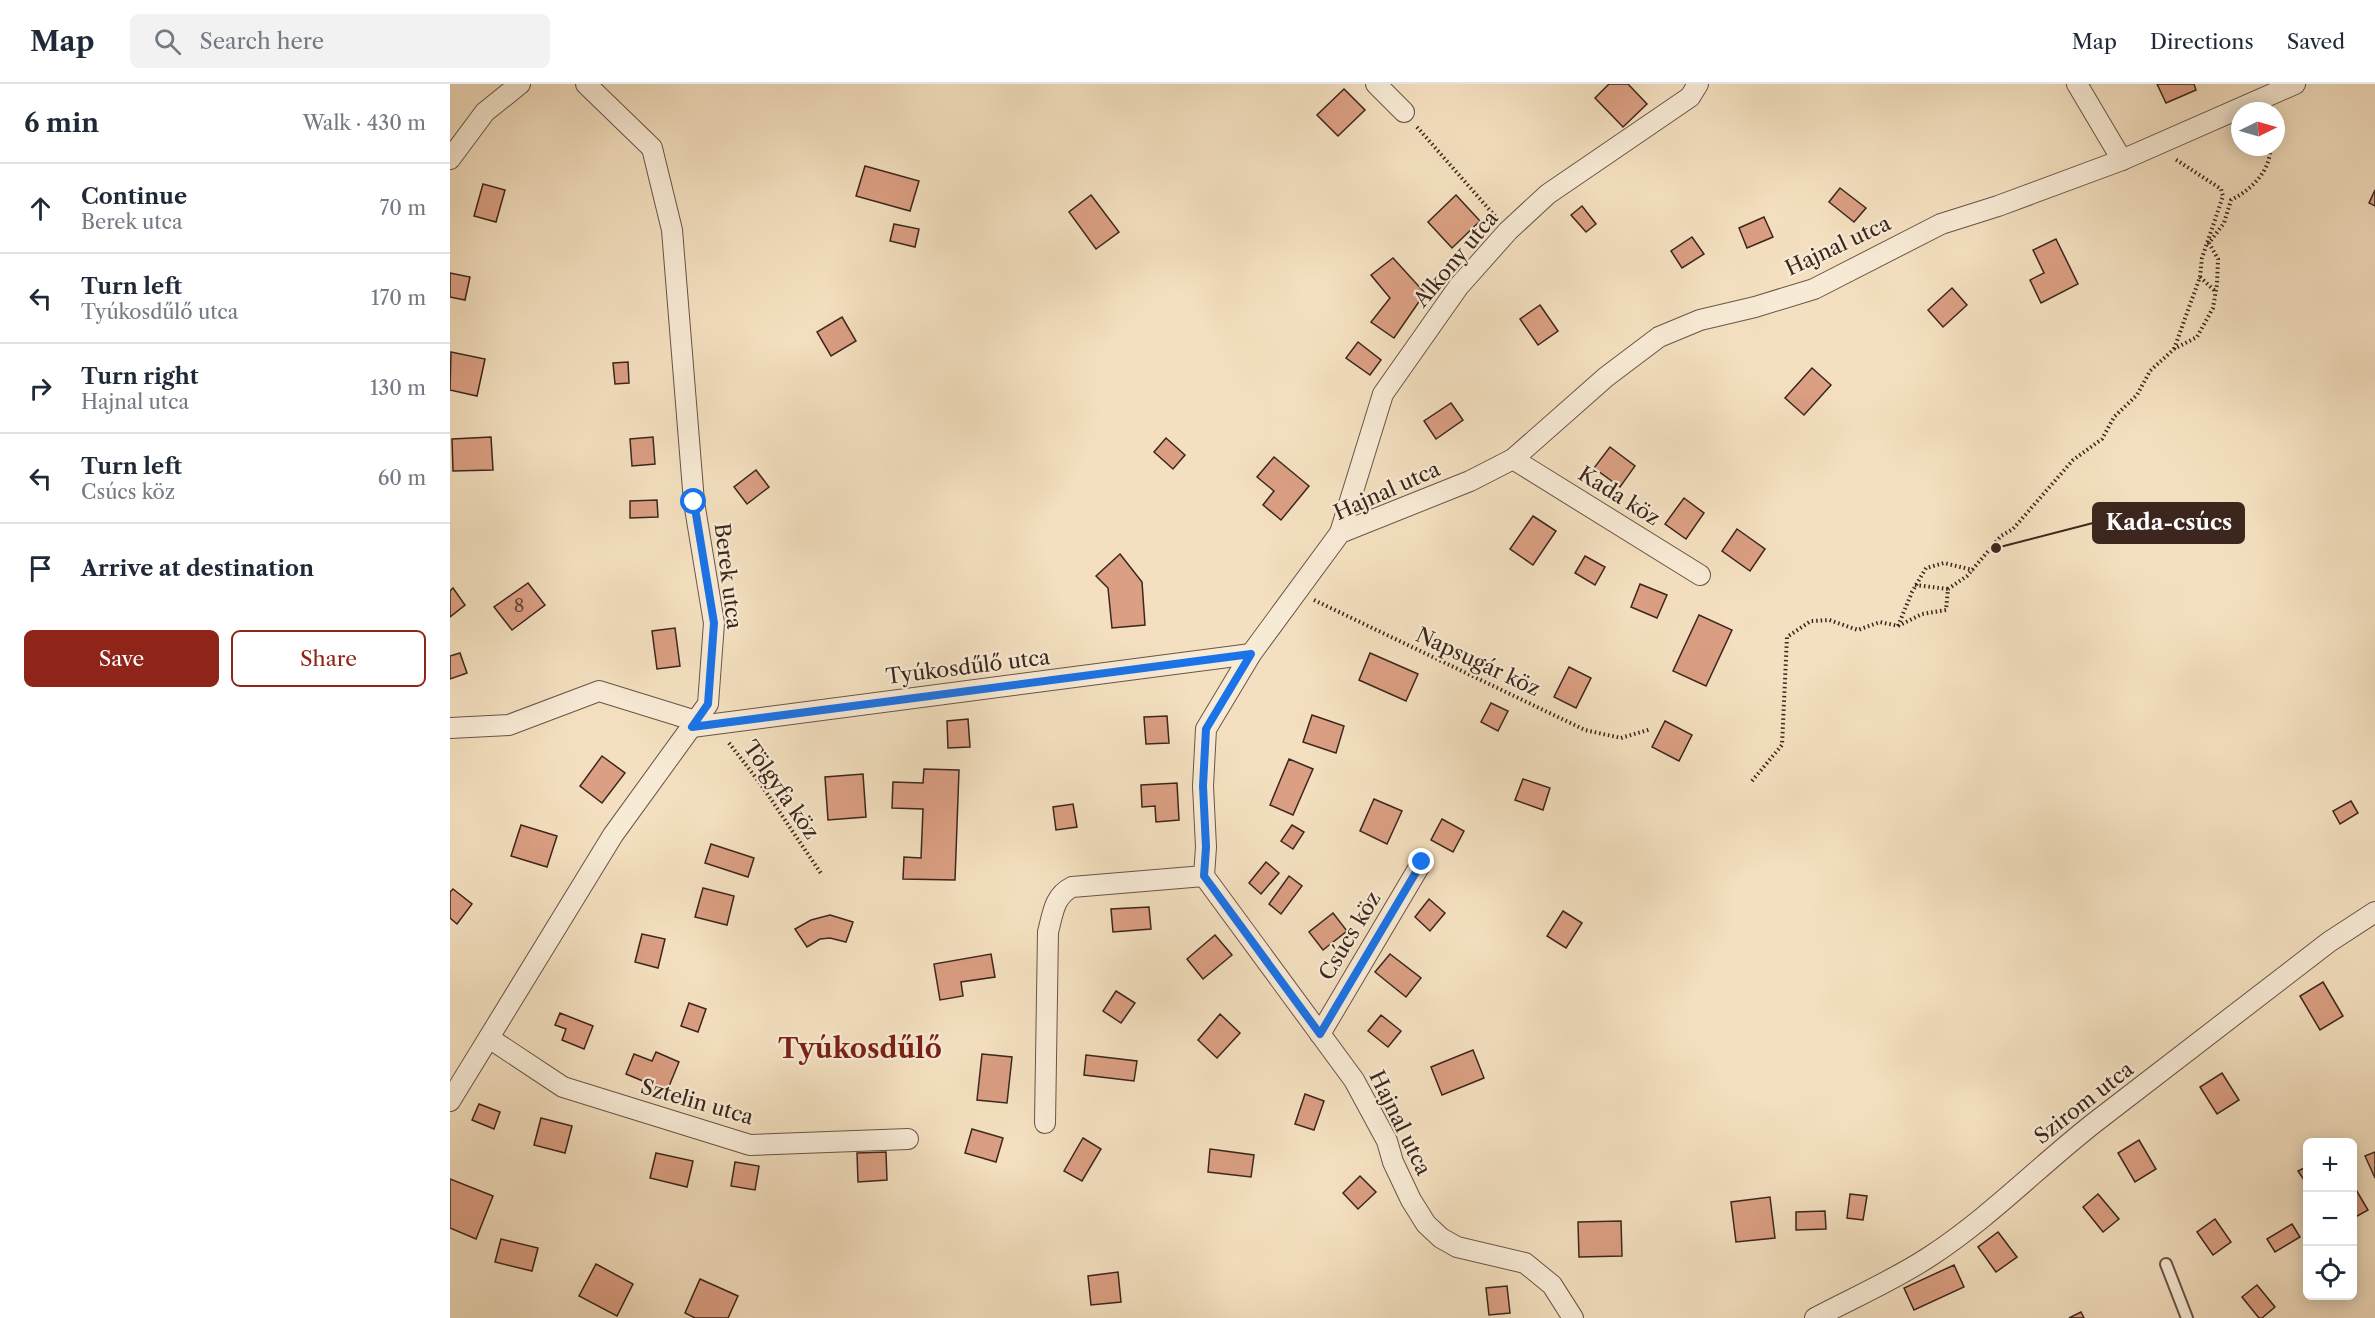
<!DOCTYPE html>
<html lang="en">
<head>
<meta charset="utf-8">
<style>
  :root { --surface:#fff; --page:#f2f2f3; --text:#1f2937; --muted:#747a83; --line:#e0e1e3; --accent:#8f2418 }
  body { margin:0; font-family:"Libre Caslon Text",serif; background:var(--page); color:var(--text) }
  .controls { position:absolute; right:18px; bottom:18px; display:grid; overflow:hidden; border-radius:9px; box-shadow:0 3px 15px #0003 }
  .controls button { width:54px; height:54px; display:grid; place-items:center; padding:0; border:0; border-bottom:2px solid var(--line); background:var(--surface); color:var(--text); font:30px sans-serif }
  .compass { position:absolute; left:1781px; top:18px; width:54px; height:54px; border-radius:50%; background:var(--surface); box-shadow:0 3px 15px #0003; rotate:85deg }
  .stop { position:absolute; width:18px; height:18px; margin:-14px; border:4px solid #1a73e8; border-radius:50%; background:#fff }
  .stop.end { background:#1a73e8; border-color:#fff; box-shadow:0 2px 6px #0008 }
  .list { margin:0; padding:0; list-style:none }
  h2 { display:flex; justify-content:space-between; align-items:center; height:78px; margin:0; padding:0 24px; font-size:26px }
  h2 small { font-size:20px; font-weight:400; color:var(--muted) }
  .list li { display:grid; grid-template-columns:39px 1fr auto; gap:18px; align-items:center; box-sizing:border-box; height:90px; padding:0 24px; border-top:2px solid var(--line) }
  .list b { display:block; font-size:22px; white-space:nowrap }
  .list p { margin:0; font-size:20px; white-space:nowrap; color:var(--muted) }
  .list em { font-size:20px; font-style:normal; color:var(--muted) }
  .actions { display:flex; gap:12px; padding:18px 24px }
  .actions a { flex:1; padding:14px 0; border:2px solid var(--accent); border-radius:9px; text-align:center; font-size:21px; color:var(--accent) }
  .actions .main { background:var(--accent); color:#fff }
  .icon { flex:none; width:33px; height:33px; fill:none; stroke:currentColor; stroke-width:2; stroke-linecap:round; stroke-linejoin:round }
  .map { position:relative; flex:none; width:1925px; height:1234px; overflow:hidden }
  header { display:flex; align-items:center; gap:36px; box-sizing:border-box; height:84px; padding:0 30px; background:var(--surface); border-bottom:2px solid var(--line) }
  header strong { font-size:28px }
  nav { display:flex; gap:33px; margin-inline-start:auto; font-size:21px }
  .search { width:420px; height:54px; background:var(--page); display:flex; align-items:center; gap:15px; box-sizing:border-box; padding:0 21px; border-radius:9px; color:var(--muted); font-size:22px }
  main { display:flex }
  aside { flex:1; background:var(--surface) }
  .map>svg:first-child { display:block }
  .building { fill:#db9f83; stroke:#3c261d; stroke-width:1.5 }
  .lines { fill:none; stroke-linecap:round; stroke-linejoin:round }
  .lane-casing { stroke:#6a5446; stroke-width:14 }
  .street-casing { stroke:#6a5446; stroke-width:22 }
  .path { stroke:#3c261d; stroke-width:4; stroke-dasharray:1.5 3; stroke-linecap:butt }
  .lane { stroke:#f8ebd6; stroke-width:10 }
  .street { stroke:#f8ebd6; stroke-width:20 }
  .route { stroke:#1a73e8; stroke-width:8 }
  .labels { text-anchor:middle; stroke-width:4.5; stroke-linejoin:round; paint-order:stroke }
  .number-label { font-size:18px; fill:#644436 }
  .street-label { font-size:21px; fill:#3c261d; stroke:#f8ebd6 }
  .district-label { font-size:27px; font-weight:bold; fill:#7a1f14; stroke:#f8ebd6 }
  .leader { fill:none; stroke:#3c261d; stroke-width:2 }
  .callout-dot { fill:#3c261d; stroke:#f8ebd6; stroke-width:2 }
  .callout { fill:#3c261d; stroke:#3c261d; stroke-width:2 }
  .callout-label { font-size:22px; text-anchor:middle; font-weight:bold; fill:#fff }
</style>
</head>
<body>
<header>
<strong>Map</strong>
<div class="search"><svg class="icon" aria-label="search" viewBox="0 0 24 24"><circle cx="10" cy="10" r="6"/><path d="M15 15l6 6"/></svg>Search here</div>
<nav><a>Map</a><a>Directions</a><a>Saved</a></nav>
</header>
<main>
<aside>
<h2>6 min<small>Walk · 430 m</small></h2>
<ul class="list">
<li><svg class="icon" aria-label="ahead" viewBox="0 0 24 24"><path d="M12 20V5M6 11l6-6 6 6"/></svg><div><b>Continue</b><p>Berek utca</p></div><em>70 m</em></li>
<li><svg class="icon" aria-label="left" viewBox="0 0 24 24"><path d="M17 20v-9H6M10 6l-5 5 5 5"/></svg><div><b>Turn left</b><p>Tyúkosdűlő utca</p></div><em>170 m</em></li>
<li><svg class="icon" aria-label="right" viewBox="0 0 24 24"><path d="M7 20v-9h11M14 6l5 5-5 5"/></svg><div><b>Turn right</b><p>Hajnal utca</p></div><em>130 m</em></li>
<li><svg class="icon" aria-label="left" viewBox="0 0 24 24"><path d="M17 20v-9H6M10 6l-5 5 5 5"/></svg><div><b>Turn left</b><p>Csúcs köz</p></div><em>60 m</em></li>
<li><svg class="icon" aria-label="arrive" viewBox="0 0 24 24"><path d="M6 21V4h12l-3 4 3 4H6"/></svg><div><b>Arrive at destination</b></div></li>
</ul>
<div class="actions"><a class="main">Save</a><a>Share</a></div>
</aside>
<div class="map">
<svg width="1925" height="1234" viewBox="0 0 1925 1234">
  <rect width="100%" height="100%" fill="#f4e0c0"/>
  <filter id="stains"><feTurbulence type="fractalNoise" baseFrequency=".00333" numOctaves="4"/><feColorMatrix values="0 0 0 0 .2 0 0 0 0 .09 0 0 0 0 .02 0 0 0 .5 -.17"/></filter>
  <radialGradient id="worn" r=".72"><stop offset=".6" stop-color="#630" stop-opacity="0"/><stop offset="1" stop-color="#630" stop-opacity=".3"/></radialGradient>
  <g class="building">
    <polygon points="1159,0 1178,0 1197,20 1173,43 1145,14"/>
    <polygon points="1707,0 1744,0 1746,6 1716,19"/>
    <polygon points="894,5 915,26 888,52 867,31"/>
    <polygon points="415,82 469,97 460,127 406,112"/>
    <polygon points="33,100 55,106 46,138 24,132"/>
    <polygon points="1390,104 1416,124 1404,138 1379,118"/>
    <polygon points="1925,106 1925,122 1919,119"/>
    <polygon points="641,111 669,148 646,165 619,128"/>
    <polygon points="1006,111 1030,137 1002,164 978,138"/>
    <polygon points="1132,122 1146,140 1136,148 1121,131"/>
    <polygon points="1314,133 1323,153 1297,164 1289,144"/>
    <polygon points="444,140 469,145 465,163 440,157"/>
    <polygon points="1242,153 1254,170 1232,184 1221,167"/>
    <polygon points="1606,155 1628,200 1591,219 1580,196 1594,189 1583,166"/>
    <polygon points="943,174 975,209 944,254 921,238 940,214 921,191"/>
    <polygon points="0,189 20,193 15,216 0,213"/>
    <polygon points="1502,204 1517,221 1493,243 1478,226"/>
    <polygon points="1090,221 1108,247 1088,261 1070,235"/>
    <polygon points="392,233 406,257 381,272 367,248"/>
    <polygon points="908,258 931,276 920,291 896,274"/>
    <polygon points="1,268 35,275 27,312 0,306"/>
    <polygon points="178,278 179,299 165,300 163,279"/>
    <polygon points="1362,284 1381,301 1354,331 1335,314"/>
    <polygon points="1001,319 1013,336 986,355 974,337"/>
    <polygon points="41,353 43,386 3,387 2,355"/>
    <polygon points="203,353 205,380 182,382 180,355"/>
    <polygon points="716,354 735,371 723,385 704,368"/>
    <polygon points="1160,363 1185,382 1170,403 1144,384"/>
    <polygon points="824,373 859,402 831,436 813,421 824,407 807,393"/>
    <polygon points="306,386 319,403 297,420 284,403"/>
    <polygon points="1234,414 1254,429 1236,455 1215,440"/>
    <polygon points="207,416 208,433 180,434 180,417"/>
    <polygon points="1083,432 1106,447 1083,481 1060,465"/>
    <polygon points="1287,445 1315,465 1300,487 1272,467"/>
    <polygon points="670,470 692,498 695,541 662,544 658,504 646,492"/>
    <polygon points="1135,472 1155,483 1145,501 1125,489"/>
    <polygon points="78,499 95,521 62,546 44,523"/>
    <polygon points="1190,500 1217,511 1207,534 1181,523"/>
    <polygon points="3,504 15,521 0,533 0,507"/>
    <polygon points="1249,531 1282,546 1256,602 1223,587"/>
    <polygon points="225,544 230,582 207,585 202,547"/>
    <polygon points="10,569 17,589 0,595 0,572"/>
    <polygon points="920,569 968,590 956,617 909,596"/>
    <polygon points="1119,583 1141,594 1126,624 1104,613"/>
    <polygon points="1041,619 1058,627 1048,647 1031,638"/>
    <polygon points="862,631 894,642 886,669 853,658"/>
    <polygon points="717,632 719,659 696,660 694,633"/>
    <polygon points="518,635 520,663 498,664 497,637"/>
    <polygon points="1215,637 1242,651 1229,677 1202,663"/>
    <polygon points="152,672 175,689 152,719 130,702"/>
    <polygon points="839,675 863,685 843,731 820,721"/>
    <polygon points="474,685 509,686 505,796 453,795 454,773 471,774 473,725 442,724 443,698 473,699"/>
    <polygon points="413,690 416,733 378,736 375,693"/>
    <polygon points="1073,695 1100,704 1093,726 1065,716"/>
    <polygon points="727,699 729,736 706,738 705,722 692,723 691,701"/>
    <polygon points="924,715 952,727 937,760 910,747"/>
    <polygon points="1901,717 1908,729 1890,740 1883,727"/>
    <polygon points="623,720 627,743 606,746 603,723"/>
    <polygon points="992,735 1014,747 1003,768 981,756"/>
    <polygon points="71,741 107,752 97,783 61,772"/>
    <polygon points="842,741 854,748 843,765 831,757"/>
    <polygon points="261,760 304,774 298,793 255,779"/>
    <polygon points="816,778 829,789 811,810 799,799"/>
    <polygon points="839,792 852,802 831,830 819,820"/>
    <polygon points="253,804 284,812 277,841 245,833"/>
    <polygon points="3,805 22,820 7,840 0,834 0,808"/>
    <polygon points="979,815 995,829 980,847 965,833"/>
    <polygon points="699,823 701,845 663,848 661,825"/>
    <polygon points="1113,827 1132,839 1116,864 1097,852"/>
    <polygon points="883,829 897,847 873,866 859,848"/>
    <polygon points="380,831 403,838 396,858 380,854 370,855 357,863 345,845 361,836"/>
    <polygon points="192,850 215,855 208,884 185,878"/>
    <polygon points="765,851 782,871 753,895 737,875"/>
    <polygon points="541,870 545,893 511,898 513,912 490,916 484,880"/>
    <polygon points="940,870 971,894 956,913 925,888"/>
    <polygon points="1873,898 1893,932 1870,946 1850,912"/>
    <polygon points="666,907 685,919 671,939 653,927"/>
    <polygon points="239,919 256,925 248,948 231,942"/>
    <polygon points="110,929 143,942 134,965 112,956 116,945 105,941"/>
    <polygon points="770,930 790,949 767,974 748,956"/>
    <polygon points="931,931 951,947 938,963 918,947"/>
    <polygon points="1023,966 1034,994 992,1011 981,983"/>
    <polygon points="206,968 229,978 217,1007 176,990 184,970 202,977"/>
    <polygon points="532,970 562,973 557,1019 527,1016"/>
    <polygon points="636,971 687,977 684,997 634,991"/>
    <polygon points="1772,989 1789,1016 1767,1030 1750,1003"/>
    <polygon points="855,1010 874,1017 864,1046 845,1040"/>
    <polygon points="29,1020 50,1028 44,1045 22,1036"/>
    <polygon points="91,1034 122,1042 115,1069 84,1061"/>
    <polygon points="522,1045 553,1054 546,1078 515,1069"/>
    <polygon points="633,1054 651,1065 632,1097 614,1087"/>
    <polygon points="1689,1056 1706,1085 1685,1098 1668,1069"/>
    <polygon points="760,1065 804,1071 801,1093 758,1088"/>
    <polygon points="436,1068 437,1096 408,1098 407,1069"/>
    <polygon points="1925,1068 1925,1094 1915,1072"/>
    <polygon points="206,1069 243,1077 237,1103 200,1094"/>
    <polygon points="285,1078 309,1082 305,1106 281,1102"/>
    <polygon points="1858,1082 1858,1102 1848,1087"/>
    <polygon points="910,1092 926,1108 908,1125 893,1109"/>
    <polygon points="0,1095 43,1112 26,1155 0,1144"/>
    <polygon points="1902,1099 1918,1126 1902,1135"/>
    <polygon points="1400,1110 1417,1112 1413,1136 1397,1134"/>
    <polygon points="1648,1110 1669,1135 1653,1148 1633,1123"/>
    <polygon points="1320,1113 1325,1154 1286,1158 1281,1118"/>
    <polygon points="1375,1127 1376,1145 1346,1146 1346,1128"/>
    <polygon points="1765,1135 1781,1158 1763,1171 1747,1148"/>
    <polygon points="1171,1137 1172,1172 1129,1173 1128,1138"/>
    <polygon points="1842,1140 1850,1153 1825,1168 1817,1155"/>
    <polygon points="1548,1148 1567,1173 1546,1188 1528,1163"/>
    <polygon points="51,1155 88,1164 82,1187 45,1178"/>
    <polygon points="146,1180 183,1200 167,1232 129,1212"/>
    <polygon points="1504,1181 1514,1203 1464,1226 1454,1204"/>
    <polygon points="668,1188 671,1218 641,1221 638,1192"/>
    <polygon points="250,1195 288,1212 278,1234 245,1234 235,1229"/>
    <polygon points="1807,1201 1825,1223 1812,1234 1809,1234 1792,1213"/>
    <polygon points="1057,1202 1060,1229 1039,1231 1036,1204"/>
    <polygon points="1631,1228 1634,1234 1619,1234"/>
  </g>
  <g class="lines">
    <g class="lane-casing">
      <polyline id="lane" points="1716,1180 1737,1234"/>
    </g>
    <g class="street-casing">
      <g id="street">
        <polyline points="926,0 954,28"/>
        <polyline points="1627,0 1672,76"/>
        <polyline points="0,75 35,28 70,0"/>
        <polyline points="1063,375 1250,491"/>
        <polyline points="890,449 933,310 1009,202 1058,147 1098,110 1240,13 1248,0"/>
        <polyline points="242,643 801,570"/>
        <polyline points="0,644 59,641 149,607 246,637"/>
        <polyline points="870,950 972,778"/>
        <polyline points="39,954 113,1003 300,1061 458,1055"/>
        <polyline points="0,1017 163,751 258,620 264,539 244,418 222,146 202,64 136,0"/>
        <path d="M 595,1039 L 598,848 C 603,829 604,812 622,803 L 754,792"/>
        <polyline points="1123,1234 1102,1201 1075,1179 1007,1163 991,1154 976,1140 961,1116 943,1078 937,1057 904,996 754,792 756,763 753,702 756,645 801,570 890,449 1020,397 1063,375 1156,293 1209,253 1250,236 1305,223 1364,205 1491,140 1548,122 1672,76 1845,0"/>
        <path d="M 1365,1234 C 1403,1214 1444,1196 1479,1173 C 1539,1134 1588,1083 1644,1039 L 1879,858 L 1925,828"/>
      </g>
    </g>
    <g class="path">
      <polyline points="967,43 1045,132"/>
      <polyline points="1750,193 1765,207"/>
      <polyline points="1724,265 1750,193 1752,174 1773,112 1771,105 1725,75"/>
      <polyline points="1465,501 1498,505"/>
      <polyline points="864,516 1135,646 1171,654 1201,645"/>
      <polyline points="1448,542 1462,508 1476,484 1494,479 1523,486"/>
      <polyline points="279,659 310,699 372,791"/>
      <path d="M 1302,697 L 1332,661 L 1337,553 L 1361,537 L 1379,536 L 1408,546 L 1430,538 L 1448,542 L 1472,530 L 1496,526 L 1498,505 L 1517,492 L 1551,452 L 1563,445 L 1623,376 L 1652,355 L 1664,333 L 1687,311 L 1700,287 L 1724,265 L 1747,253 L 1763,224 L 1767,200 L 1768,175 L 1759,159 L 1774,139 L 1781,116 C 1801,106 1821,87 1820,63"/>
    </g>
    <use href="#lane" class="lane"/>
    <use href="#street" class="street"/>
  </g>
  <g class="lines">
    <polyline class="route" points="244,418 264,539 258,620 242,643 801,570 756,645 753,702 756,763 754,792 870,950 972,778"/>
  </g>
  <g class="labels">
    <g class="number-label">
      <text x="69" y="528">8</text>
    </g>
    <g class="street-label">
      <text transform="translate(1388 162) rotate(-25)" y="7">Hajnal utca</text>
      <text transform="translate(1006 175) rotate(-50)" y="7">Alkony utca</text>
      <text transform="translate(937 407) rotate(-24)" y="7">Hajnal utca</text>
      <text transform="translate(1169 412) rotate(32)" y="7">Kada köz</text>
      <text transform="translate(278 492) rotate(83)" y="7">Berek utca</text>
      <text transform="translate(1028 578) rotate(25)" y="7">Napsugár köz</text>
      <text transform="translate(518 583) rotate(-7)" y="7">Tyúkosdűlő utca</text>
      <text transform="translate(331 706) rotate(55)" y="7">Tölgyfa köz</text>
      <text transform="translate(900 852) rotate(-59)" y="7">Csúcs köz</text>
      <text transform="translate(247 1018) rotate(16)" y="7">Sztelin utca</text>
      <text transform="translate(1634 1019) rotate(-38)" y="7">Szirom utca</text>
      <text transform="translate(950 1039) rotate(64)" y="7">Hajnal utca</text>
    </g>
    <g class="district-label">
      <text x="410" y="974">Tyúkosdűlő</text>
    </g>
  </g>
  <path class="leader" d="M1546 464L1643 439"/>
  <circle class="callout-dot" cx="1546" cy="464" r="6"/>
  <rect class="callout" x="1643" y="419" width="151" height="40" rx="6"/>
  <g class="callout-label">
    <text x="1719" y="446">Kada-csúcs</text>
  </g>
  <rect width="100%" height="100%" filter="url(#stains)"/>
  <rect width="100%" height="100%" fill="url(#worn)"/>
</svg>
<div class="controls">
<button>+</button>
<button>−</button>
<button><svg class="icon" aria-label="locate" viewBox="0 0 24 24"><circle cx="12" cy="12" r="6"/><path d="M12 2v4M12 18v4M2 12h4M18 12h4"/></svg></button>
</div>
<svg class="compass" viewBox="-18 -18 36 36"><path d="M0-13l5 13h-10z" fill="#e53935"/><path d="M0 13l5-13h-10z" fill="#747a83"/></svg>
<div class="stop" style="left:244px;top:418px"></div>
<div class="stop end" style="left:972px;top:778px"></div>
</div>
</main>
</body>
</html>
